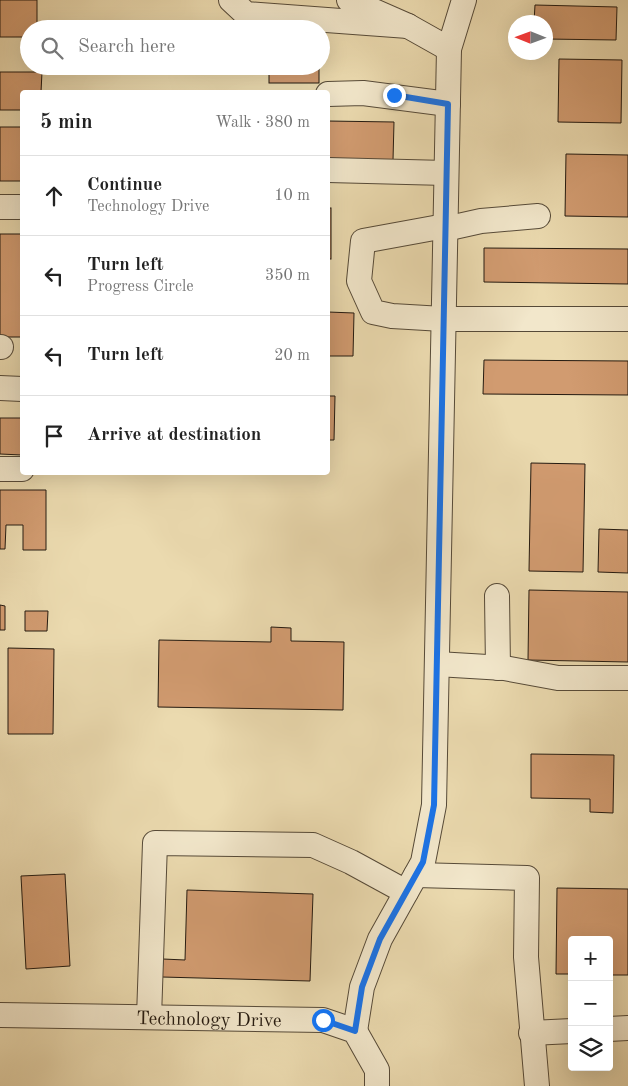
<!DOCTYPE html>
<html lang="en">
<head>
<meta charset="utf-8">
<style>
  :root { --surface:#fff; --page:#f6f6f6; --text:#222; --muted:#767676; --line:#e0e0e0 }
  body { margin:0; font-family:"Old Standard TT",serif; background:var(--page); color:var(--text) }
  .controls { position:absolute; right:15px; bottom:15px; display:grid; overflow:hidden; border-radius:5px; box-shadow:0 5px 20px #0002 }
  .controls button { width:45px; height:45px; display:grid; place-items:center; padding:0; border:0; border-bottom:1px solid var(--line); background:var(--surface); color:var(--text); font:25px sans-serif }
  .compass { position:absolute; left:508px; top:15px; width:45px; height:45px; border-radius:50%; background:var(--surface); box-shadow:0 5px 20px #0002; rotate:271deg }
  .stop { position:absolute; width:15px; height:15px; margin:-11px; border:4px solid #1a73e8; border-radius:50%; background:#fff }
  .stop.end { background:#1a73e8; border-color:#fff; box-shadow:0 1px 5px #0008 }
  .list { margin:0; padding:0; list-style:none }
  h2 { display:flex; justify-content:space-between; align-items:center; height:65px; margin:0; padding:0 20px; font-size:21px }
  h2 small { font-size:16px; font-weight:400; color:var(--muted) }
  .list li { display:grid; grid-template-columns:32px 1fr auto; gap:15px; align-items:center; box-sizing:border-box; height:80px; padding:0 20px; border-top:1px solid var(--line) }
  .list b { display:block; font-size:19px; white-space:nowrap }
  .list p { margin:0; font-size:16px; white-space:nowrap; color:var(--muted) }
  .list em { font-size:16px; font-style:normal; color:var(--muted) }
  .icon { flex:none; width:28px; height:28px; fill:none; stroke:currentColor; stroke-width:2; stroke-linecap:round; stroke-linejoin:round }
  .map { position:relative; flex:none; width:628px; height:1086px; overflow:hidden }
  .search { position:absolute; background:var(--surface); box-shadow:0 5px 20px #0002; left:20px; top:20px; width:310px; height:55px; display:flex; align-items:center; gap:12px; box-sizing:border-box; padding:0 18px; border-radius:28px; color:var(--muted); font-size:19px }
  .panel { position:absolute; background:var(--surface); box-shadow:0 5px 20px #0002; left:20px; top:90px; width:310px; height:385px; border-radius:5px }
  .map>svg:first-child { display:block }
  .building { fill:#d19b70; stroke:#241a10 }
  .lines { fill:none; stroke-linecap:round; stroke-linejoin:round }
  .minor-casing { stroke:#564a38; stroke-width:26 }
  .minor { stroke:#f2e7cb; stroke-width:24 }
  .route { stroke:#1a73e8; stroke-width:6 }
  .labels { text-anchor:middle; stroke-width:4.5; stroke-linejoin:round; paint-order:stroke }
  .street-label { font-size:19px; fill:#241a10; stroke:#f2e7cb }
</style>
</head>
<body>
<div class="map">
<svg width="628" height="1086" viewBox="0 0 628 1086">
  <rect width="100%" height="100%" fill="#ebdaaf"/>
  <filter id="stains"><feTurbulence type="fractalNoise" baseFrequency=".004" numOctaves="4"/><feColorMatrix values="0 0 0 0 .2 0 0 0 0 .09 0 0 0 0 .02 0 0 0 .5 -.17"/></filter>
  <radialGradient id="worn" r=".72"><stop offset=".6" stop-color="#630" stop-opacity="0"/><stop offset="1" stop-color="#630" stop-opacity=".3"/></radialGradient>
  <g class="building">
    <polygon points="0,0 37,0 37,29 29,29 29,37 0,37"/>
    <polygon points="535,5 617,7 616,40 546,39 546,22 534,22"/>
    <polygon points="559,59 622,60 621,123 558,122"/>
    <rect x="269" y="66" width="50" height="17"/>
    <polygon points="0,72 42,72 41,92 22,92 22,110 0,110"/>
    <polygon points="328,121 394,122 393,160 328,159"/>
    <rect x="0" y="127" width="22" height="54"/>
    <polygon points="566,154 628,155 628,217 565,216"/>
    <rect x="328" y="208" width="3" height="51"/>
    <rect x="0" y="234" width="22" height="103"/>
    <polygon points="484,248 628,249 628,284 484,282"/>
    <polygon points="328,312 354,313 353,356 328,356"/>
    <polygon points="484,360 628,361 628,395 483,394"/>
    <polygon points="328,396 335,396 334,440 328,440"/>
    <polygon points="0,418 22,418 22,455 0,454"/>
    <polygon points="531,463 585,464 583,572 529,571"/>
    <polygon points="0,490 46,490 46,550 23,550 23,525 6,525 5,549 0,549"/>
    <polygon points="599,529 628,530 628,573 598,572"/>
    <polygon points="529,590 628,592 628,662 528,660"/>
    <polygon points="0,605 5,606 5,630 0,630"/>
    <polygon points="25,611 48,611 47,631 25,631"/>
    <polygon points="271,627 291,628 291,641 344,642 343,710 158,707 159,640 271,642"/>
    <polygon points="8,648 54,649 53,734 8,734"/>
    <polygon points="531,754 614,755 613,813 590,812 590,799 531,798"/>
    <polygon points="65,874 70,966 26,969 21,876"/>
    <polygon points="557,888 628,889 628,975 609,975 609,940 572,940 572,974 556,974"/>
    <polygon points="187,890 313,894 310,981 162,977 163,959 185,960"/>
  </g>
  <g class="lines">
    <g class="minor-casing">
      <g id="minor">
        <polyline points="231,0 246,14 408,26"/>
        <polyline points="349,0 408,26 449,49"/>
        <polyline points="328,94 363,93 448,104"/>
        <polyline points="328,170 446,173"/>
        <polyline points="0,207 19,207"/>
        <polyline points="445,226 363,241 359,281 373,312 392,316 443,319 628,319"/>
        <polyline points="445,229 481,221 538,216"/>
        <polyline points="0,347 1,347"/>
        <polyline points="0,388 22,389"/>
        <polyline points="0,469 22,469"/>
        <polyline points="497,596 498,668"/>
        <polyline points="437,664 504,668 558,678 628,678"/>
        <polyline points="416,875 527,878 526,957 537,1086"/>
        <path id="s1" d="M 0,1015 L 323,1020 L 355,1031 L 377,1070 L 377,1086"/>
        <polyline points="149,1017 155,843 313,845 351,862 406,892"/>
        <polyline points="609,1029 628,1028"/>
        <polyline points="355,1031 362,987 380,939 423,862 434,805 449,49 464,0"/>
        <polyline points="531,1033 572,1031"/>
      </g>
    </g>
    <use href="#minor" class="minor"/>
  </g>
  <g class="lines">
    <polyline class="route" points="323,1020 355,1031 362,987 380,939 423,862 434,805 448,104 394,95"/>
  </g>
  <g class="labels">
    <g class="street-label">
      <text dy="7" stroke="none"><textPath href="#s1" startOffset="209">Technology Drive</textPath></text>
    </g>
  </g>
  <rect width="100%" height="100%" filter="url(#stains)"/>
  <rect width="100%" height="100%" fill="url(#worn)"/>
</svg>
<div class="controls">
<button>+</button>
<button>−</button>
<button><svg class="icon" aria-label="layers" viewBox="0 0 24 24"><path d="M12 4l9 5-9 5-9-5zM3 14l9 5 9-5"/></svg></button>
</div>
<svg class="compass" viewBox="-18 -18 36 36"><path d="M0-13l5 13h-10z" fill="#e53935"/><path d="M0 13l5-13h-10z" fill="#767676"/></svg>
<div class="stop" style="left:323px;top:1020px"></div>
<div class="stop end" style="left:394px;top:95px"></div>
<div class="search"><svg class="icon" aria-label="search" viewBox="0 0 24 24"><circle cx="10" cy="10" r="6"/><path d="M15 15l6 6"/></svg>Search here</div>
<section class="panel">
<h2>5 min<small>Walk · 380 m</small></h2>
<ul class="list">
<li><svg class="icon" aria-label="ahead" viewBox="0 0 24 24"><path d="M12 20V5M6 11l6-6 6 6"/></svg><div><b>Continue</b><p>Technology Drive</p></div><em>10 m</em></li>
<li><svg class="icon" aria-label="left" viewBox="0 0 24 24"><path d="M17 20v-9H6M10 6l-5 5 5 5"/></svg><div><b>Turn left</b><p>Progress Circle</p></div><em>350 m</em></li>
<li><svg class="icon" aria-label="left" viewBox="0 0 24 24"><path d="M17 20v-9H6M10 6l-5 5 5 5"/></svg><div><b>Turn left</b></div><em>20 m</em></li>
<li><svg class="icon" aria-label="arrive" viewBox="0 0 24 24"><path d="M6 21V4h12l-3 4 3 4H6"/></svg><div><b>Arrive at destination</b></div></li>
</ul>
</section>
</div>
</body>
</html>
